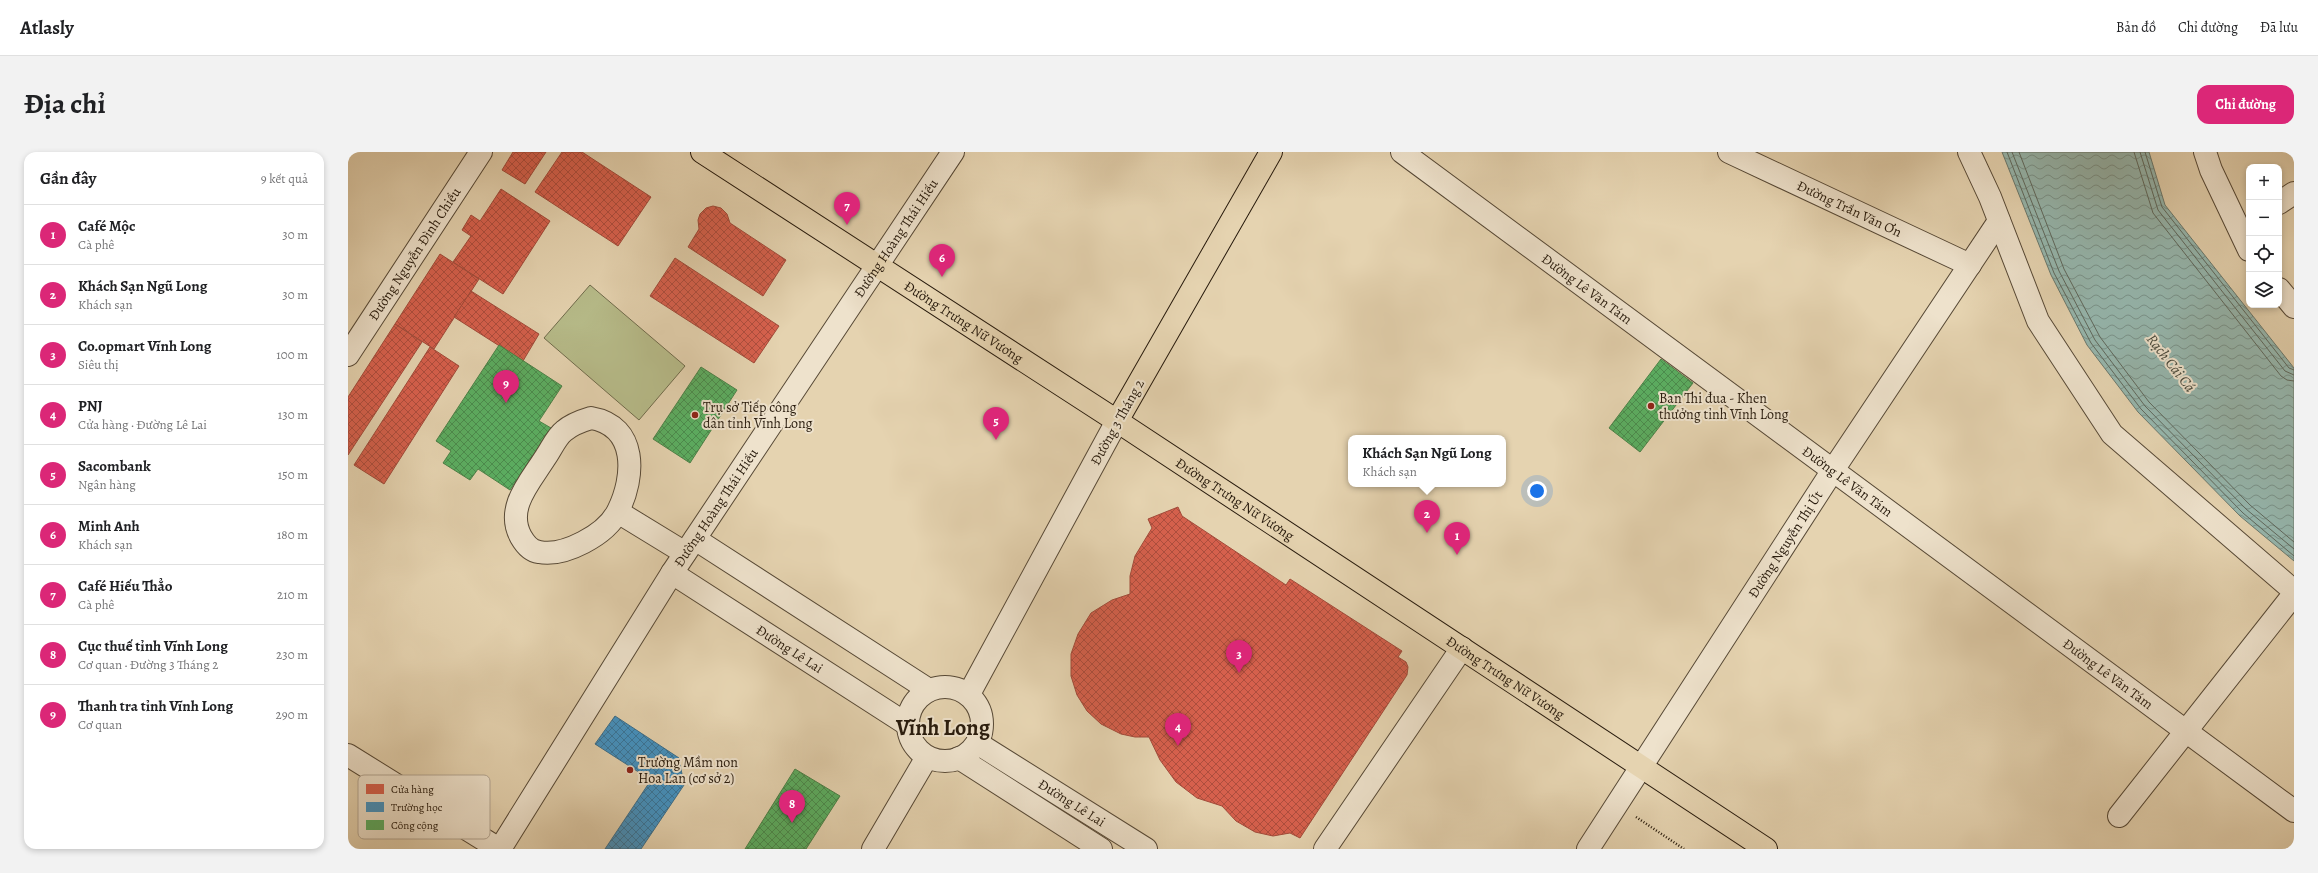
<!DOCTYPE html>
<html lang="vi">
<head>
<meta charset="utf-8">
<style>
  :root { --surface:#fff; --page:#f2f2f2; --text:#202124; --muted:#757577; --line:#e0e0e0; --accent:#db2777 }
  body { margin:0; font-family:Alegreya,serif; background:var(--page); color:var(--text) }
  .controls { position:absolute; right:12px; top:12px; display:grid; overflow:hidden; border-radius:8px; box-shadow:0 2px 6px #0003 }
  .controls button { width:36px; height:36px; display:grid; place-items:center; padding:0; border:0; border-bottom:1px solid var(--line); background:var(--surface); color:var(--text); font:20px sans-serif }
  .you { position:absolute; left:1189px; top:339px; width:14px; height:14px; margin:-10px; border:3px solid #fff; border-radius:50%; background:#1a73e8; box-shadow:0 0 0 6px #1a73e833 }
  .badge { display:grid; place-items:center; width:26px; height:26px; border-radius:50%; background:var(--accent); color:#fff; font-size:13px; font-weight:700 }
  .pin { position:absolute; translate:-50% -33px; filter:drop-shadow(0 1px 2px #0008) }
  .pin::after { content:''; position:absolute; top:21px; width:14px; height:12px; background:inherit; clip-path:polygon(0 0,100% 0,50% 100%) }
  .popup { position:absolute; left:1000px; top:283px; width:158px; height:52px; box-sizing:border-box; display:grid; place-content:center; border-radius:8px; background:var(--surface); filter:drop-shadow(0 1px 3px #0005); font-size:13px; white-space:nowrap; color:var(--muted) }
  .popup b { font-size:15px; color:var(--text) }
  .popup::after { content:''; position:absolute; left:50%; top:100%; margin-left:-8px; border:8px solid transparent; border-top-color:var(--surface) }
  .list { margin:0; padding:0; list-style:none }
  h2 { display:flex; justify-content:space-between; align-items:center; height:52px; margin:0; padding:0 16px; font-size:17px }
  h2 small { font-size:13px; font-weight:400; color:var(--muted) }
  .list li { display:grid; grid-template-columns:26px 1fr auto; gap:12px; align-items:center; box-sizing:border-box; height:60px; padding:0 16px; border-top:1px solid var(--line) }
  .list b { display:block; font-size:15px; white-space:nowrap }
  .list p { margin:0; font-size:13px; white-space:nowrap; color:var(--muted) }
  .list em { font-size:13px; font-style:normal; color:var(--muted) }
  .icon { flex:none; width:22px; height:22px; fill:none; stroke:currentColor; stroke-width:2; stroke-linecap:round; stroke-linejoin:round }
  .map { position:relative; flex:none; width:1946px; height:697px; overflow:hidden; border-radius:12px }
  header { display:flex; align-items:center; gap:24px; box-sizing:border-box; height:56px; padding:0 20px; background:var(--surface); border-bottom:1px solid var(--line) }
  header strong { font-size:19px }
  nav { display:flex; gap:22px; margin-inline-start:auto; font-size:14px }
  .intro { display:flex; align-items:center; justify-content:space-between; box-sizing:border-box; height:96px; padding:0 24px }
  h1 { margin:0; font-size:28px }
  .button { padding:10px 18px; border-radius:12px; background:var(--accent); color:#fff; font-size:14px; font-weight:700 }
  main { display:flex; gap:24px; padding:0 24px }
  aside { flex:1; background:var(--surface); border-radius:12px; box-shadow:0 2px 6px #0003 }
  .map>svg:first-child { display:block }
  .pitch { fill:#b7bc8a; stroke:#706c4c }
  .water { fill:url(#water-waves); stroke:#6a796e }
  .shops { fill:url(#shops-cross-hatch); stroke:#a24b3a }
  .schools { fill:url(#schools-cross-hatch); stroke:#3b6f8c }
  .public { fill:url(#public-cross-hatch); stroke:#4b8248 }
  .lines { fill:none; stroke-linecap:round; stroke-linejoin:round }
  .shore { stroke:#5f695e; stroke-width:1 }
  .minor-casing { stroke:#574936; stroke-width:24 }
  .major-casing { stroke:#281b0d; stroke-width:24 }
  .path { stroke:#281b0d; stroke-width:2.5; stroke-dasharray:1 2; stroke-linecap:butt }
  .minor { stroke:#eee2cc; stroke-width:22 }
  .major { stroke:#e5d3b0; stroke-width:22 }
  .poi-dot { fill:#8f2418; stroke:#eee2cc; stroke-width:1.5 }
  .labels { text-anchor:middle; stroke-width:4; stroke-linejoin:round; paint-order:stroke }
  .street-label { font-size:14px; fill:#281b0d; stroke:#eee2cc }
  .poi-label { font-size:14px; fill:#281b0d; stroke:#eee2cc; text-anchor:start }
  .water-label { font-size:15px; font-style:italic; fill:#494a3d; stroke:#eee2cc }
  .town-label { font-size:22px; font-weight:bold; fill:#281b0d; stroke:#eee2cc }
  .key { fill:#eee2cc; stroke:#b3a693; stroke-width:1 }
  .key-label { font-size:11px; fill:#281b0d }
</style>
</head>
<body>
<header>
<strong>Atlasly</strong>
<nav><a>Bản đồ</a><a>Chỉ đường</a><a>Đã lưu</a></nav>
</header>
<div class="intro"><h1>Địa chỉ</h1><a class="button">Chỉ đường</a></div>
<main>
<aside>
<h2>Gần đây<small>9 kết quả</small></h2>
<ul class="list">
<li><span class="badge">1</span><div><b>Café Mộc</b><p>Cà phê</p></div><em>30 m</em></li>
<li><span class="badge">2</span><div><b>Khách Sạn Ngũ Long</b><p>Khách sạn</p></div><em>30 m</em></li>
<li><span class="badge">3</span><div><b>Co.opmart Vĩnh Long</b><p>Siêu thị</p></div><em>100 m</em></li>
<li><span class="badge">4</span><div><b>PNJ</b><p>Cửa hàng · Đường Lê Lai</p></div><em>130 m</em></li>
<li><span class="badge">5</span><div><b>Sacombank</b><p>Ngân hàng</p></div><em>150 m</em></li>
<li><span class="badge">6</span><div><b>Minh Anh</b><p>Khách sạn</p></div><em>180 m</em></li>
<li><span class="badge">7</span><div><b>Café Hiếu Thẳo</b><p>Cà phê</p></div><em>210 m</em></li>
<li><span class="badge">8</span><div><b>Cục thuế tỉnh Vĩnh Long</b><p>Cơ quan · Đường 3 Tháng 2</p></div><em>230 m</em></li>
<li><span class="badge">9</span><div><b>Thanh tra tỉnh Vĩnh Long</b><p>Cơ quan</p></div><em>290 m</em></li>
</ul>
</aside>
<div class="map">
<svg width="1946" height="697" viewBox="0 0 1946 697">
  <defs>
    <pattern id="water-waves" width="16" height="10" patternUnits="userSpaceOnUse"><rect width="16" height="10" fill="#96b7ae"/><path d="M0 5q4-4 8 0t8 0" fill="none" stroke="#7a948c"/></pattern>
    <pattern id="shops-cross-hatch" width="8" height="8" patternUnits="userSpaceOnUse"><rect width="8" height="8" fill="#d6604d"/><path d="M0 0l8 8M0 8l8-8" fill="none" stroke="#ae4e3e"/></pattern>
    <pattern id="schools-cross-hatch" width="8" height="8" patternUnits="userSpaceOnUse"><rect width="8" height="8" fill="#4393c3"/><path d="M0 0l8 8M0 8l8-8" fill="none" stroke="#38779d"/></pattern>
    <pattern id="public-cross-hatch" width="8" height="8" patternUnits="userSpaceOnUse"><rect width="8" height="8" fill="#5aae61"/><path d="M0 0l8 8M0 8l8-8" fill="none" stroke="#4a8d4e"/></pattern>
  </defs>
  <rect width="100%" height="100%" fill="#e5d3b0"/>
  <filter id="stains"><feTurbulence type="fractalNoise" baseFrequency=".005" numOctaves="4"/><feColorMatrix values="0 0 0 0 .2 0 0 0 0 .09 0 0 0 0 .02 0 0 0 .5 -.17"/></filter>
  <radialGradient id="worn" r=".72"><stop offset=".6" stop-color="#630" stop-opacity="0"/><stop offset="1" stop-color="#630" stop-opacity=".3"/></radialGradient>
  <polygon class="pitch" points="242,133 337,214 291,268 196,186"/>
  <polygon class="water" points="1654,0 1801,0 1817,53 1946,216 1946,409 1892,364 1790,260 1739,193 1703,123"/>
  <g class="shops">
    <polygon points="165,0 198,0 177,32 154,18"/>
    <polygon points="214,0 234,0 303,45 270,94 187,40"/>
    <polygon points="153,37 202,69 155,142 105,110 123,84 114,78 123,63 132,69"/>
    <polygon points="365,54 373,56 379,62 382,71 438,108 415,144 340,95 351,77 350,68 352,62 358,56"/>
    <polygon points="92,102 131,127 86,197 47,172"/>
    <polygon points="327,106 431,174 406,211 302,144"/>
    <polygon points="123,139 191,182 175,209 106,165"/>
    <polygon points="47,172 74,190 0,303 0,245"/>
    <polygon points="82,195 111,214 36,332 6,313"/>
    <polygon points="830,355 834,364 938,433 942,427 1054,499 1050,505 1058,510 1060,515 1059,523 952,686 942,681 925,684 907,680 888,669 874,654 849,646 828,630 812,608 801,585 787,585 773,582 753,572 739,559 729,543 723,524 723,502 730,482 743,461 764,448 782,442 782,424 787,404 804,376 800,367"/>
  </g>
  <polygon class="schools" points="267,564 331,606 336,633 293,697 257,697 303,628 247,592"/>
  <g class="public">
    <polygon points="151,193 214,234 191,269 203,276 162,338 130,317 122,328 95,311 103,299 88,289"/>
    <polygon points="1313,207 1345,231 1292,300 1261,276"/>
    <polygon points="353,215 389,238 342,311 305,287"/>
    <polygon points="447,617 492,644 458,697 397,697"/>
  </g>
  <g class="lines">
    <g class="shore">
      <polyline points="1659,0 1706,121 1743,191 1793,257 1895,361 1946,404"/>
      <polyline points="1664,0 1711,119 1747,188 1797,254 1898,357 1946,397"/>
      <polyline points="1671,0 1716,117 1752,185 1801,250 1902,353 1946,390"/>
      <polyline points="1786,0 1805,61 1933,224 1939,228 1946,229"/>
      <polyline points="1792,0 1810,58 1937,219 1946,223"/>
      <polyline points="1797,0 1814,55 1941,216 1946,218"/>
    </g>
    <g class="minor-casing">
      <g id="minor">
        <path id="s1" d="M 1054,0 L 1946,659"/>
        <path id="s2" d="M 1381,0 L 1622,113"/>
        <polyline points="1621,0 1642,45 1690,169 1764,282 1946,439"/>
        <polyline points="1857,0 1863,18 1901,98"/>
        <polyline points="1931,51 1946,41"/>
        <polyline points="1931,137 1946,155"/>
        <path id="s3" d="M 0,203 L 133,0"/>
        <path d="M 243,266 C 290,274 287,325 270,359 C 258,383 216,405 191,400 C 183,399 177,392 173,385 C 157,356 182,330 197,306 C 203,298 208,285 216,279 C 224,272 233,269 243,266 Z"/>
        <polyline points="270,360 337,401"/>
        <polyline points="347,387 581,538"/>
        <path id="s4" d="M 324,421 L 560,573"/>
        <circle cx="597" cy="572" r="37"/>
        <polyline points="621,542 769,269"/>
        <path id="s5" d="M 629,591 L 798,697"/>
        <polyline points="0,603 151,697"/>
        <polyline points="611,606 753,697"/>
        <polyline points="1771,664 1946,442"/>
        <path id="s6" d="M 152,697 L 324,421 L 605,0"/>
        <polyline points="525,697 579,605"/>
        <polyline points="977,697 1114,496"/>
        <path id="s7" d="M 1240,697 L 1485,318 L 1651,69"/>
      </g>
    </g>
    <g class="major-casing">
      <g id="major">
        <path id="s8" d="M 354,0 L 769,269 L 1418,697"/>
        <polyline points="769,269 923,0"/>
      </g>
    </g>
    <polyline class="path" points="1288,665 1336,697"/>
    <use href="#minor" class="minor"/>
    <use href="#major" class="major"/>
  </g>
  <g class="poi-dot">
    <circle cx="1303" cy="254" r="4"/>
    <circle cx="347" cy="263" r="4"/>
    <circle cx="282" cy="618" r="4"/>
  </g>
  <g class="labels">
    <g class="street-label">
      <text dy="5" stroke="none"><textPath href="#s2" startOffset="133">Đường Trần Văn Ơn</textPath></text>
      <text dy="5" stroke="none"><textPath href="#s6" startOffset="728">Đường Hoàng Thái Hiếu</textPath></text>
      <text dy="5" stroke="none"><textPath href="#s3" startOffset="121">Đường Nguyễn Đình Chiểu</textPath></text>
      <text dy="5" stroke="none"><textPath href="#s1" startOffset="230">Đường Lê Văn Tám</textPath></text>
      <text dy="5" stroke="none"><textPath href="#s8" startOffset="312">Đường Trưng Nữ Vương</textPath></text>
      <text transform="translate(769 270) rotate(-61)" y="5">Đường 3 Tháng 2</text>
      <text dy="5" stroke="none"><textPath href="#s1" startOffset="554">Đường Lê Văn Tám</textPath></text>
      <text dy="5" stroke="none"><textPath href="#s8" startOffset="636">Đường Trưng Nữ Vương</textPath></text>
      <text dy="5" stroke="none"><textPath href="#s6" startOffset="404">Đường Hoàng Thái Hiếu</textPath></text>
      <text dy="5" stroke="none"><textPath href="#s7" startOffset="363">Đường Nguyễn Thị Út</textPath></text>
      <text dy="5" stroke="none"><textPath href="#s4" startOffset="140">Đường Lê Lai</textPath></text>
      <text dy="5" stroke="none"><textPath href="#s1" startOffset="878">Đường Lê Văn Tám</textPath></text>
      <text dy="5" stroke="none"><textPath href="#s8" startOffset="960">Đường Trưng Nữ Vương</textPath></text>
      <text dy="5" stroke="none"><textPath href="#s5" startOffset="112">Đường Lê Lai</textPath></text>
    </g>
    <g class="poi-label">
      <text x="1311" y="251">Ban Thi đua - Khen<tspan x="1311" dy="16">thưởng tỉnh Vĩnh Long</tspan></text>
      <text x="355" y="260">Trụ sở Tiếp công<tspan x="355" dy="16">dân tỉnh Vĩnh Long</tspan></text>
      <text x="290" y="615">Trường Mầm non<tspan x="290" dy="16">Hoa Lan (cơ sở 2)</tspan></text>
    </g>
    <g class="water-label">
      <text transform="translate(1823 211) rotate(52)" y="5">Rạch Cái Cá</text>
    </g>
    <g class="town-label">
      <text x="595" y="583">Vĩnh Long</text>
    </g>
  </g>
  <rect x="10" y="623" width="132" height="64" rx="6" class="key"/>
  <rect x="18" y="632" width="18" height="10" fill="#d6604d"/>
  <rect x="18" y="650" width="18" height="10" fill="#4393c3"/>
  <rect x="18" y="668" width="18" height="10" fill="#5aae61"/>
  <g class="key-label">
    <text x="43" y="641">Cửa hàng</text>
    <text x="43" y="659">Trường học</text>
    <text x="43" y="677">Công cộng</text>
  </g>
  <rect width="100%" height="100%" filter="url(#stains)"/>
  <rect width="100%" height="100%" fill="url(#worn)"/>
</svg>
<div class="controls">
<button>+</button>
<button>−</button>
<button><svg class="icon" aria-label="locate" viewBox="0 0 24 24"><circle cx="12" cy="12" r="6"/><path d="M12 2v4M12 18v4M2 12h4M18 12h4"/></svg></button>
<button><svg class="icon" aria-label="layers" viewBox="0 0 24 24"><path d="M12 4l9 5-9 5-9-5zM3 14l9 5 9-5"/></svg></button>
</div>
<div class="you"></div>
<div class="pin badge" style="left:1109px;top:403px">1</div>
<div class="pin badge" style="left:1079px;top:381px">2</div>
<div class="popup"><b>Khách Sạn Ngũ Long</b>Khách sạn</div>
<div class="pin badge" style="left:891px;top:521px">3</div>
<div class="pin badge" style="left:830px;top:594px">4</div>
<div class="pin badge" style="left:648px;top:288px">5</div>
<div class="pin badge" style="left:594px;top:125px">6</div>
<div class="pin badge" style="left:499px;top:73px">7</div>
<div class="pin badge" style="left:444px;top:671px">8</div>
<div class="pin badge" style="left:158px;top:251px">9</div>
</div>
</main>
</body>
</html>
